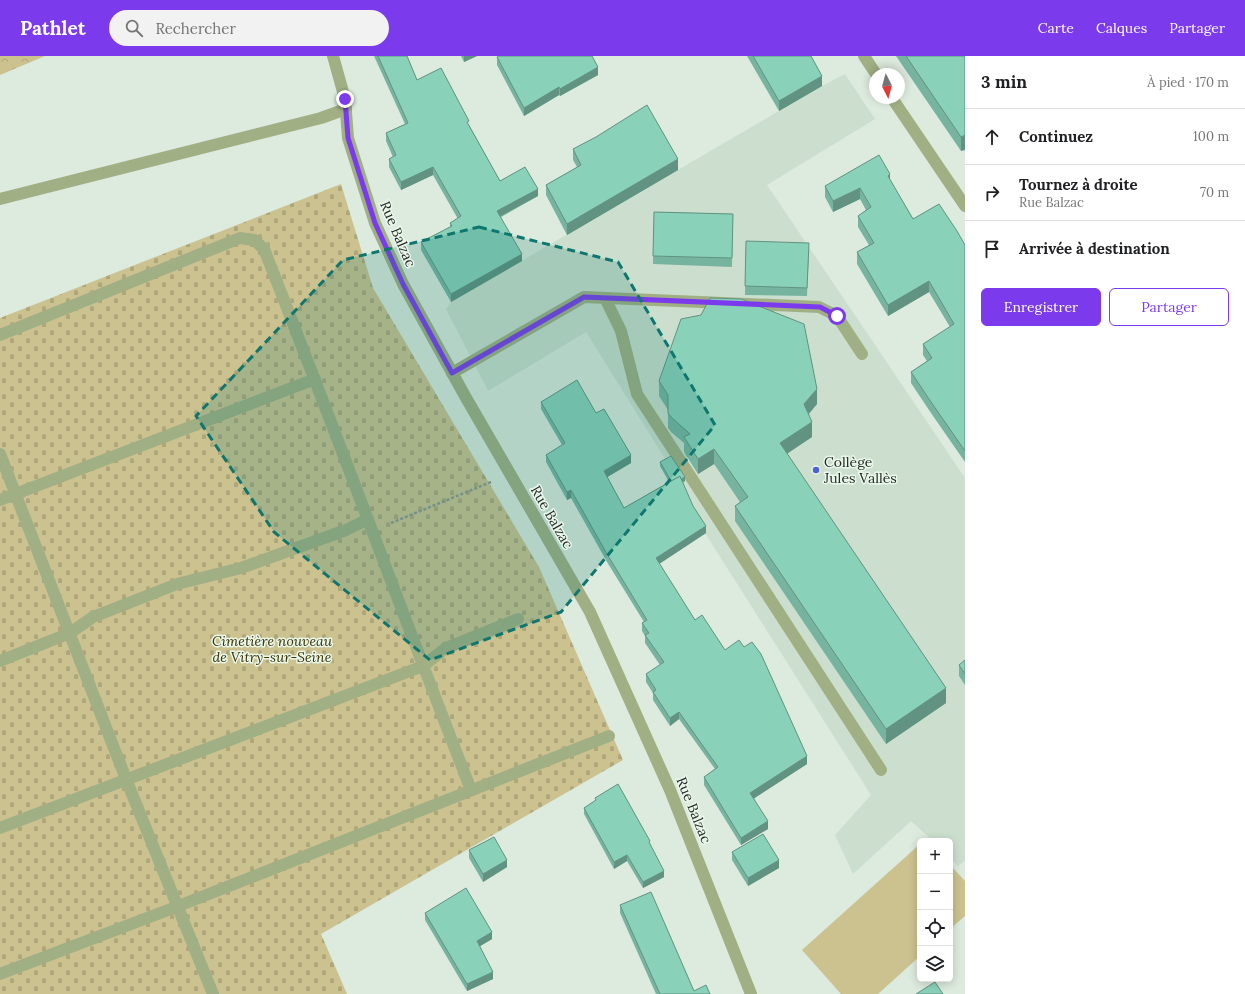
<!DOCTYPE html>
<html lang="fr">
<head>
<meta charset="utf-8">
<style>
  :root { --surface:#fff; --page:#f2f2f2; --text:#202124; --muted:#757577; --line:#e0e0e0; --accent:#7c3aed }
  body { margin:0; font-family:Lora,serif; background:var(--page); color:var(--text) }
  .controls { position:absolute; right:12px; bottom:12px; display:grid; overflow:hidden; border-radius:6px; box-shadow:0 2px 10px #0003 }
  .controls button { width:36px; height:36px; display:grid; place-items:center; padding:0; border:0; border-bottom:1px solid var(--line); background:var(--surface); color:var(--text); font:20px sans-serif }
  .compass { position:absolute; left:869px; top:12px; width:36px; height:36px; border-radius:50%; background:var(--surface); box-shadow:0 2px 10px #0003; rotate:174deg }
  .stop { position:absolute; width:12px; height:12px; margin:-9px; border:3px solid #7c3aed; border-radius:50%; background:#fff }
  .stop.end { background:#7c3aed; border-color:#fff; box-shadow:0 1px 4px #0008 }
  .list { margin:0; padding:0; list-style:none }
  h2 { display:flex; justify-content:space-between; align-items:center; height:52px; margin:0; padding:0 16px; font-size:17px }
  h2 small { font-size:13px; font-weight:400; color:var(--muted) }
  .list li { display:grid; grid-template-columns:26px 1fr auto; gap:12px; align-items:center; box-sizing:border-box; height:56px; padding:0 16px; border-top:1px solid var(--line) }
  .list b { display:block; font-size:15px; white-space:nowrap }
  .list p { margin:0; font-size:13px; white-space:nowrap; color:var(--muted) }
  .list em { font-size:13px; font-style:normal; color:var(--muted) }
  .actions { display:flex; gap:8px; padding:12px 16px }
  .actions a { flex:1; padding:9px 0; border:1px solid var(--accent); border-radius:6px; text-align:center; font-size:14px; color:var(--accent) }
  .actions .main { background:var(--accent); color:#fff }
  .icon { flex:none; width:22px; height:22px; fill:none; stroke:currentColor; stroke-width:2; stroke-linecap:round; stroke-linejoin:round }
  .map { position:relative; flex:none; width:965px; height:938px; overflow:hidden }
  header { display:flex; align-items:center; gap:24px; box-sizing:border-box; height:56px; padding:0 20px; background:var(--accent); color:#fff }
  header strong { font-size:19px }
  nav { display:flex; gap:22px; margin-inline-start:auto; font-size:14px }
  .search { width:280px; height:36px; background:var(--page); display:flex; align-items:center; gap:10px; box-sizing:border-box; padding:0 14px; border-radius:22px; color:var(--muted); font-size:15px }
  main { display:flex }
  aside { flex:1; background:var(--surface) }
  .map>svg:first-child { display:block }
  .built { fill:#ccdfce }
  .forest { fill:url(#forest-crowns) }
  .cemetery { fill:url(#cemetery-stones) }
  .garden { fill:#ccc290 }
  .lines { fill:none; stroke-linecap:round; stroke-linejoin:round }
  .path { stroke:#8e978f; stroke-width:2.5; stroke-dasharray:3 2; stroke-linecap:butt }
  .service { stroke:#a1af84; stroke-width:12 }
  .minor { stroke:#a1af84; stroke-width:12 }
  .wall { fill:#77b4a0 }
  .shaded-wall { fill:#619282 }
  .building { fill:#8ad1ba; stroke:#619282 }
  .route { stroke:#7c3aed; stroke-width:5 }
  .marked { fill:#0f766e; fill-opacity:0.2; stroke:#0f766e; stroke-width:3; stroke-dasharray:8 5; stroke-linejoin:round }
  .poi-dot { fill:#4a62d6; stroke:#eaf7eb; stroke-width:1.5 }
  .labels { text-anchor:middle; stroke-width:3; stroke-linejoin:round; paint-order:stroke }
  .street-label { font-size:14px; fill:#252a26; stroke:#eaf7eb }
  .poi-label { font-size:14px; fill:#252a26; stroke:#eaf7eb; text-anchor:start }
  .park-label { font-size:14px; font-style:italic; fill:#3c3302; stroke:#eaf7eb }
</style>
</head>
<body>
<header>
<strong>Pathlet</strong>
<div class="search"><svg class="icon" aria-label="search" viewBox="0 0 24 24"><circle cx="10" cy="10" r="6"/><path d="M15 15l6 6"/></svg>Rechercher</div>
<nav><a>Carte</a><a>Calques</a><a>Partager</a></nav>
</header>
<main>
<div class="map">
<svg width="965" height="938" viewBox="0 0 965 938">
  <defs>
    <pattern id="forest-crowns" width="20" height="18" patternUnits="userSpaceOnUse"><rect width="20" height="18" fill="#ccc290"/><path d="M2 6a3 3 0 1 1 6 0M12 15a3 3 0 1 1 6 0" fill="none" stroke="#afa77c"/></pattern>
    <pattern id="cemetery-stones" width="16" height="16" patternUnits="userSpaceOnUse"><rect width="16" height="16" fill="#ccc290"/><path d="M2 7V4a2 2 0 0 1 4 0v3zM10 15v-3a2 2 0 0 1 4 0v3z" fill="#afa77c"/></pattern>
  </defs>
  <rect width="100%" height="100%" fill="#ddeade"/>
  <polygon class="built" points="845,18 875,63 767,129 965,422 965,805 958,810 950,802 950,785 933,785 911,765 853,818 835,779 871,739 698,466 667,406 586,276 488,335 446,253 451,246 822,30"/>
  <polygon class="forest" points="0,0 45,0 0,19"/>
  <polygon class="cemetery" points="341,128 373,232 539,511 623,704 321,878 347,938 0,938 0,262"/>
  <g class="garden">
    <polygon points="920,788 920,900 878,938 841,938 802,894"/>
    <polygon points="950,809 965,825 965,860 950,873"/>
  </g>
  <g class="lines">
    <polyline class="path" points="391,467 491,426"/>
    <g class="service">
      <polyline points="0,143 321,62 346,53"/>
      <polyline points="605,242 621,275 637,338 881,714"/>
      <path d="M 0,279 L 240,182 L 254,184 L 264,193 C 335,373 401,554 471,734"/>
      <polyline points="452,317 584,241 819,251 837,260 862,298"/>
      <polyline points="0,398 126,723 213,938"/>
      <polyline points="0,444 315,323"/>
      <polyline points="0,605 70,577 93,561 177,528 241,512 346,474 368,463"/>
      <polyline points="0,772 423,610 446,592 518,563"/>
      <polyline points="0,918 176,851 609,680"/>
    </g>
    <g class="minor">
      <polyline points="333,0 345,43 348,82 375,167 403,228 465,340 590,556 670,734 751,938"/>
      <polyline points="864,0 876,18"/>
      <polyline points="892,42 965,150"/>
    </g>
  </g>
  <g class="wall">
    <polygon points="374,0 407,0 417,24 469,69 500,125 538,140 501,161 522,205 451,246 421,194 421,186 450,171 450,167 458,163 433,119 401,134 389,111 389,103 393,101 386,85 386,77 405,68"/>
    <polygon points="461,0 477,0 464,6"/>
    <polygon points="747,0 811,0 822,30 779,55"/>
    <polygon points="896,0 965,0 961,95"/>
    <polygon points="497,1 598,19 560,40 559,39 524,60 497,9"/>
    <polygon points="573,93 678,114 567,179 546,139 546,129 577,111 573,104"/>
    <polygon points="890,124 913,163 965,189 965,406 931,357 911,327 911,316 927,305 923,299 923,288 950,271 929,236 888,260 857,208 857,196 869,189 858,171 858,160 866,154 860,143 833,156 825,141 825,130"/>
    <polygon points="654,156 733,158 732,211 653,208"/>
    <polygon points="746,185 809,195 807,240 745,239"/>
    <polygon points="659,325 817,348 809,358 812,381 787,398 946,647 886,688 735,465 735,450 740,446 714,408 698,418 684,396 684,387 671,376 668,372 668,354 659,340"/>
    <polygon points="541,346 596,357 631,407 607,421 624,452 669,426 660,410 660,406 685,425 682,427 706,477 659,508 695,564 725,594 807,708 754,742 768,773 741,789 704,729 704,721 715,713 679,663 670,670 653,644 653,637 646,626 646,618 660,609 645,587 645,580 642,575 642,567 644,566 607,506 571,442 567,444 546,406 546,399 562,389 541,353"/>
    <polygon points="965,604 965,629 959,620 959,609"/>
    <polygon points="595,742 650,788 664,821 643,832 627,805 614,813 584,758 584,752 595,745"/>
    <polygon points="469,794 507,811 483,826 469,802"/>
    <polygon points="732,796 779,812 748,830 732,804"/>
    <polygon points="620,849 694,935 710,938 656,938 620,857"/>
    <polygon points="425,857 492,883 480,890 493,923 467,935 425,864"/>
  </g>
  <g class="shaded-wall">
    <polygon points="464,0 477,0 464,6"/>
    <polygon points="598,11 598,19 560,40 560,33"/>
    <polygon points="822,20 822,30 779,55 779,45"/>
    <polygon points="559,31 559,39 524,60 524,52"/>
    <polygon points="965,79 965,94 961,95 961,81"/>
    <polygon points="678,103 678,114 567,179 567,168"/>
    <polygon points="433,111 433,119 401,134 401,126"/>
    <polygon points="890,118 890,129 888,120"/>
    <polygon points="860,132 860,143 833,156 833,145"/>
    <polygon points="538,133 538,140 497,162 497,155"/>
    <polygon points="522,198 522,205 451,246 451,238"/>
    <polygon points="929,225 929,236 888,260 888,249"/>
    <polygon points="817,333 817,348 804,363 804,348"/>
    <polygon points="812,366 812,381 780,402 780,387"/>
    <polygon points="714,393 714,408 698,418 698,403"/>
    <polygon points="631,399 631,407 604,423 604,415"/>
    <polygon points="685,421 685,425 673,432 673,428"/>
    <polygon points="571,434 571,442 567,444 567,436"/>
    <polygon points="706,470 706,477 656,510 656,502"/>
    <polygon points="946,632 946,647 886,688 886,673"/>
    <polygon points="679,656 679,663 670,670 670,662"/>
    <polygon points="807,700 807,708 750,745 750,737"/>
    <polygon points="768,765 768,773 741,789 741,782"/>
    <polygon points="627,799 627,805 614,813 614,806"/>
    <polygon points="507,804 507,811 483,826 483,818"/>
    <polygon points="779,804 779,812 748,830 748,822"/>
    <polygon points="664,815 664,821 643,832 643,826"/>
    <polygon points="492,876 492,883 477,892 477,885"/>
    <polygon points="493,916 493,923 467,935 467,928"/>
  </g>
  <g class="building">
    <polygon points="378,0 407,0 417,24 441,12 469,65 467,66 500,125 525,111 538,133 497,155 522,198 451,238 421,186 452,170 450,167 461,160 433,111 401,126 389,103 396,99 386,77 408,67"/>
    <polygon points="499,0 592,0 598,11 560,33 559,31 524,52 497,1"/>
    <polygon points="753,0 811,0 822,20 779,45"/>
    <polygon points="906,0 965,0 965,79 961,81"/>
    <polygon points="647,49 678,103 567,168 546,129 581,109 573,93 596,81"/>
    <polygon points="879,99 890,118 888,120 913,163 939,148 957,175 965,189 965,395 931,346 911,316 932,302 923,288 954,268 929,225 888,249 857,196 874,187 858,160 871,151 860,132 833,145 825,130"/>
    <polygon points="654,156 733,158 732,202 653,200"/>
    <polygon points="746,185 809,187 807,232 745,230"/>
    <polygon points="710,242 741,243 804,268 817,333 804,348 812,366 780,387 946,632 886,673 735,450 748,441 714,393 698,403 684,381 690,378 671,361 668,357 668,339 659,325 681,263 701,259"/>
    <polygon points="577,324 596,357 604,353 631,399 604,415 624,452 680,420 693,450 706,470 656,502 695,564 702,559 725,594 739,584 744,591 752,586 761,598 807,700 750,737 768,765 741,782 704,721 718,711 679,656 670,662 653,636 656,634 646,618 664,606 645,579 649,577 642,567 647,564 607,498 571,434 567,436 546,399 565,387 541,346"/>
    <polygon points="671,400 685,421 681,423 680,420 671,425 660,406"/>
    <polygon points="965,604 965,618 959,609"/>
    <polygon points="618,728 650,785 649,786 664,815 643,826 627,799 614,806 584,752 596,744 595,742"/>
    <polygon points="763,778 779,804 748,822 732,796"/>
    <polygon points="494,781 507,804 483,818 469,794"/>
    <polygon points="466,832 492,876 477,885 493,916 467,928 425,857"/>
    <polygon points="651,836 694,935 706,929 710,938 660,938 620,849"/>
    <polygon points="935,926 943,938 916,938"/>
  </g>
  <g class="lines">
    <polyline class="route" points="345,43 348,82 375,167 403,228 452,317 584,241 820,251 837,260"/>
  </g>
  <path class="marked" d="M 479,171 L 618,206 L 715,369 L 561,556 L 430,604 L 274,476 L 196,360 L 343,204 Z"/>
  <circle class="poi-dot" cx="816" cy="414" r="4"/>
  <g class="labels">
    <g class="street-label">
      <text transform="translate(398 178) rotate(67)" y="5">Rue Balzac</text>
      <text transform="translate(552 461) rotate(60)" y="5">Rue Balzac</text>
      <text transform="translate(694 754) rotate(68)" y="5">Rue Balzac</text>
    </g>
    <g class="poi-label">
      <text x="824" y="411">Collège<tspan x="824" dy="16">Jules Vallès</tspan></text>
    </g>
    <g class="park-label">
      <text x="272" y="590">Cimetière nouveau<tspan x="272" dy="16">de Vitry-sur-Seine</tspan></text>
    </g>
  </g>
</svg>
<div class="controls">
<button>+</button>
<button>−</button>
<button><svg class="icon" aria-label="locate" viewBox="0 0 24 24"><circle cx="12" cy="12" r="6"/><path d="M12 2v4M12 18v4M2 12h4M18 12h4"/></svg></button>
<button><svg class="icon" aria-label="layers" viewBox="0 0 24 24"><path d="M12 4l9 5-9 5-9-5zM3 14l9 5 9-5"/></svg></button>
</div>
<svg class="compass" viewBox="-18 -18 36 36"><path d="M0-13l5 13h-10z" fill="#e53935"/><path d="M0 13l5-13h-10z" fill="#757577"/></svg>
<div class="stop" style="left:837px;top:260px"></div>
<div class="stop end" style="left:345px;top:43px"></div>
</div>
<aside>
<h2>3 min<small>À pied · 170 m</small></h2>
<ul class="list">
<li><svg class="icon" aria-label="ahead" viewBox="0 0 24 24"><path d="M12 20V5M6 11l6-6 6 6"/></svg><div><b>Continuez</b></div><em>100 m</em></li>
<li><svg class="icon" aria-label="right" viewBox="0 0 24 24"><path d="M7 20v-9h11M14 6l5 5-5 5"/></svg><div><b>Tournez à droite</b><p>Rue Balzac</p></div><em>70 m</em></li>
<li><svg class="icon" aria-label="arrive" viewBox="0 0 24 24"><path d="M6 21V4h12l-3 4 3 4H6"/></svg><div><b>Arrivée à destination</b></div></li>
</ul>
<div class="actions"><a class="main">Enregistrer</a><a>Partager</a></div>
</aside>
</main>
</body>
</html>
